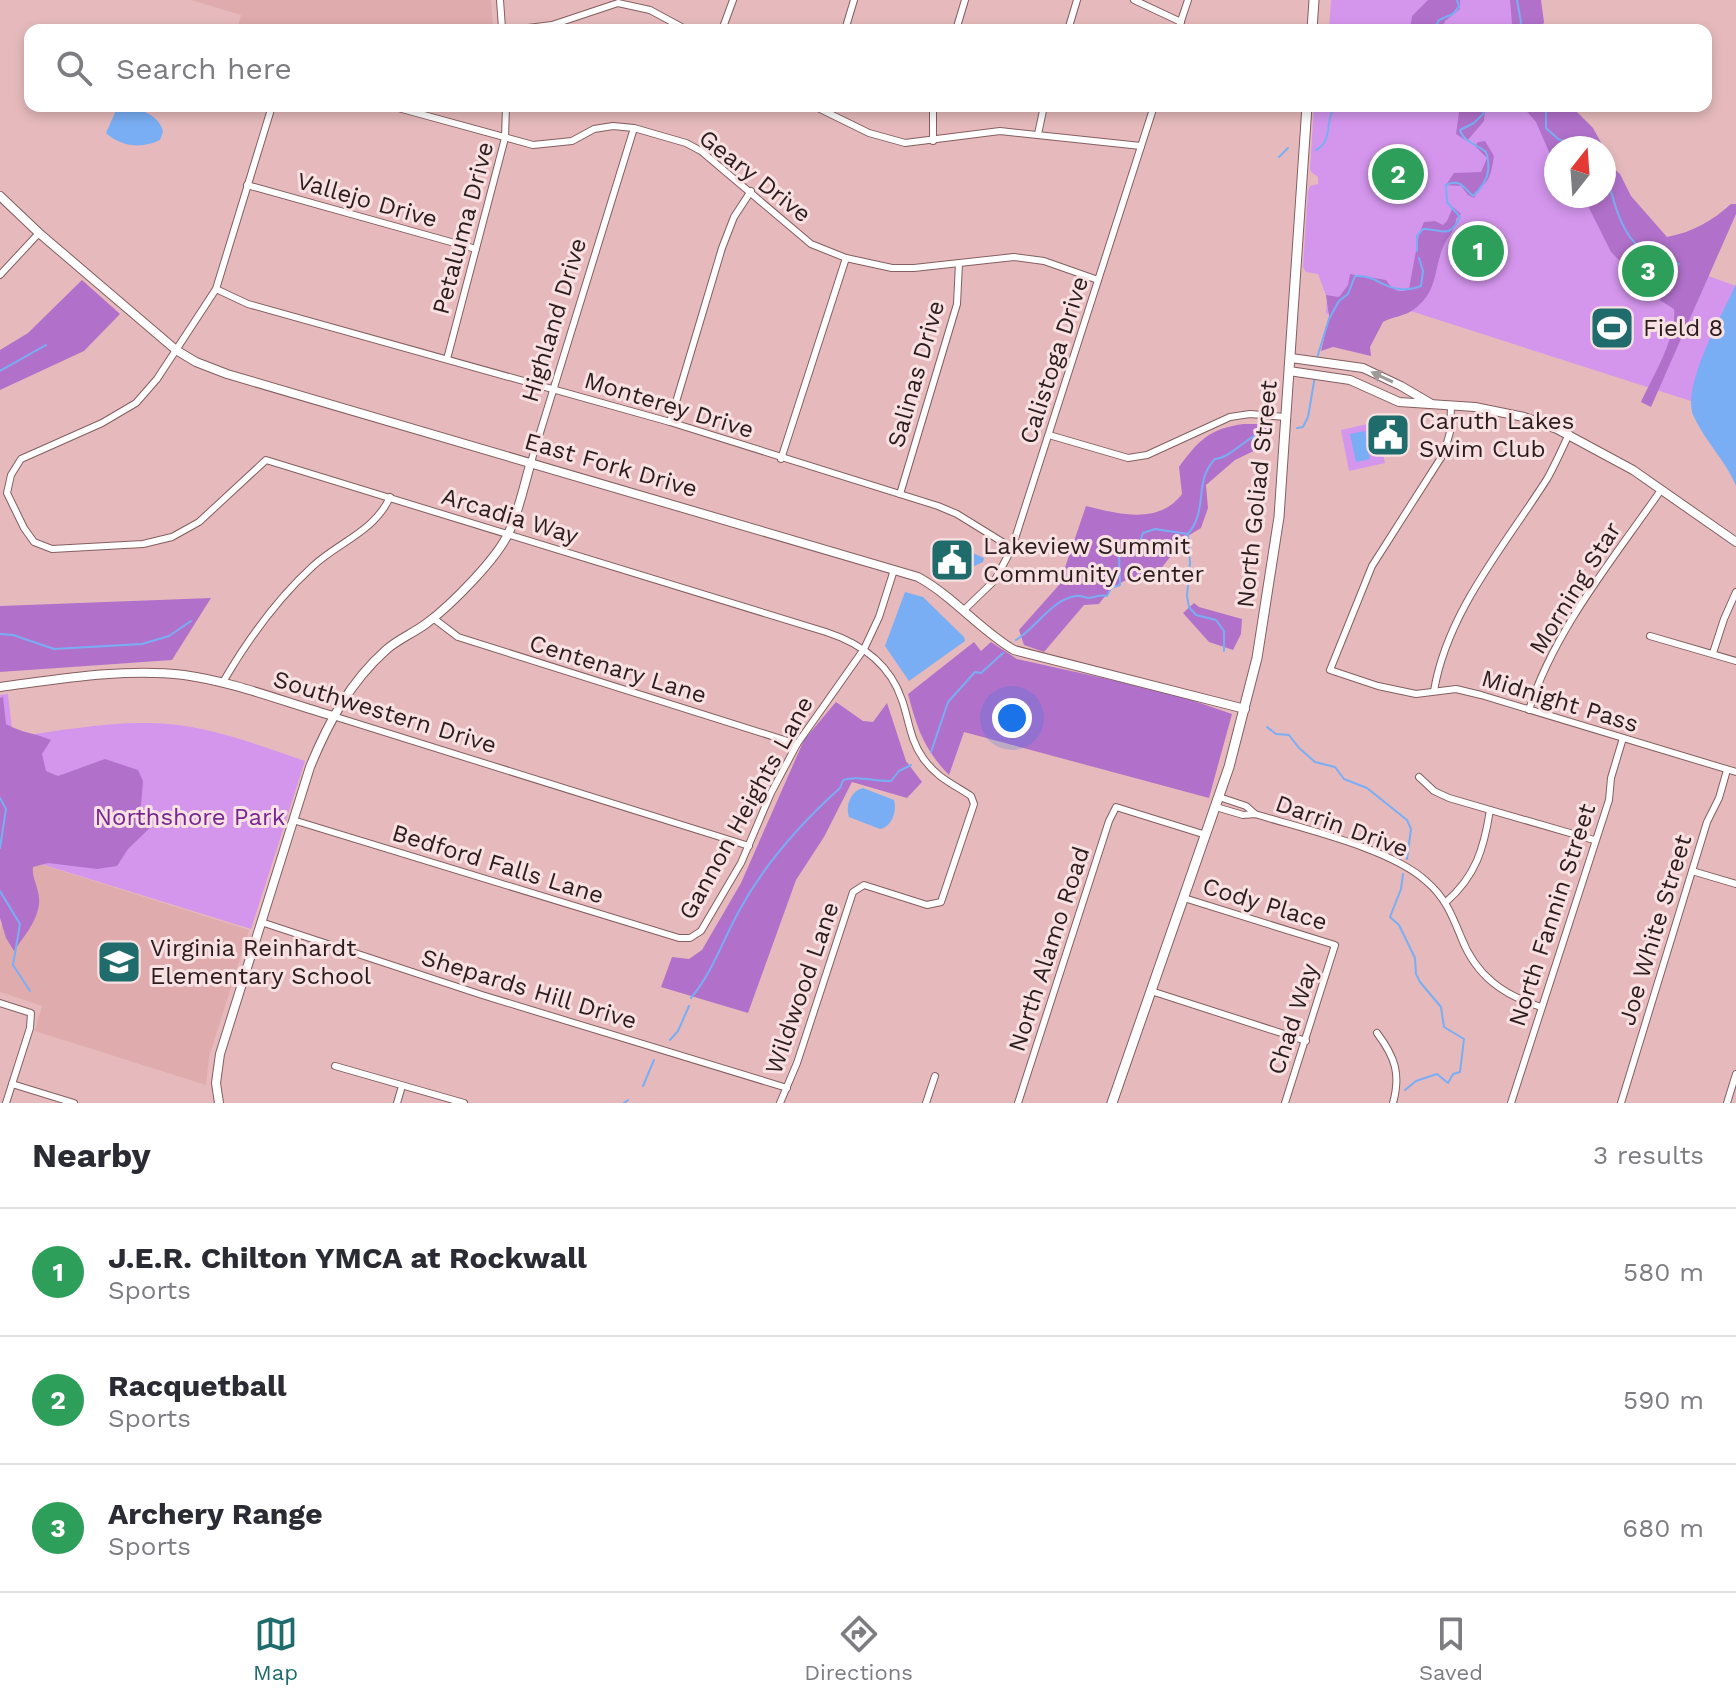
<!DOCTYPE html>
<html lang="en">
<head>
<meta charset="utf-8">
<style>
  :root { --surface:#fff; --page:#f2f2f3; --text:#2b2b33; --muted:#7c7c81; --line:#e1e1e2; --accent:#206c6d }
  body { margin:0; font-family:"Work Sans",sans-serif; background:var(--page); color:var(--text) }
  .compass { position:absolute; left:1544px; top:136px; width:72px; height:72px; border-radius:50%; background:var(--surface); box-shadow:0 4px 12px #0003; rotate:17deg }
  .you { position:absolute; left:1012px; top:718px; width:28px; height:28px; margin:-20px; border:6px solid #fff; border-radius:50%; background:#1a73e8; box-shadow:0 0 0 12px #1a73e833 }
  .badge { display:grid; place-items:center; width:52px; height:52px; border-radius:50%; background:var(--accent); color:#fff; font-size:26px; font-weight:700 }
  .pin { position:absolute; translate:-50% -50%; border:4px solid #fff; box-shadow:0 2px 8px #0006 }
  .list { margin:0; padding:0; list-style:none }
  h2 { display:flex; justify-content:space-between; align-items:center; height:104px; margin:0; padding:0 32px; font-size:34px }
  h2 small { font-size:26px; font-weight:400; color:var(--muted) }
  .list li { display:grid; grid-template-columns:52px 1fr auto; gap:24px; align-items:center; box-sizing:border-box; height:128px; padding:0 32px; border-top:2px solid var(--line) }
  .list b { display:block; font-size:30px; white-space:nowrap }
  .list p { margin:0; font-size:26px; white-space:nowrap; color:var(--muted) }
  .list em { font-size:26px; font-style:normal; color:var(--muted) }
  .icon { flex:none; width:44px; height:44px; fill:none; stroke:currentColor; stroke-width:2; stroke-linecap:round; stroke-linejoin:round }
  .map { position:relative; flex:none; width:1736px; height:1103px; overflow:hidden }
  .search { position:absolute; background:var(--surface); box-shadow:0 4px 12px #0003; left:24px; right:24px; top:24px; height:88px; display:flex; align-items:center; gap:20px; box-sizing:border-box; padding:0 28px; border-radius:16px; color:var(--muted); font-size:30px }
  .sheet { height:488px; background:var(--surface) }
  nav { display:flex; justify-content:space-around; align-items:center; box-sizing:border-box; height:112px; border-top:2px solid var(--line); background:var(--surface); font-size:22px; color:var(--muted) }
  nav a { display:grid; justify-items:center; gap:4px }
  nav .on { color:var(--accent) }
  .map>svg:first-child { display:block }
  .built { fill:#dfabad }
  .green { fill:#d496ed }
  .forest { fill:#b171cb }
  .water { fill:#79aef4 }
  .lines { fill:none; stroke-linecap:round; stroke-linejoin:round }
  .stream { stroke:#79aef4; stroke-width:2 }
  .street-casing { stroke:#845e60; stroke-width:8 }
  .secondary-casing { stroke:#845e60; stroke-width:10 }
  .primary-casing { stroke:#845e60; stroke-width:11 }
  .street { stroke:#fff; stroke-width:6 }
  .secondary { stroke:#fff; stroke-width:8 }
  .primary { stroke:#fff; stroke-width:9 }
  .oneway { fill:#a09999 }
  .labels { text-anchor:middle; stroke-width:6; stroke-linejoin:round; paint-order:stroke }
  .street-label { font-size:24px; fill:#2c1c1d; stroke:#f8e1e2 }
  .poi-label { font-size:24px; fill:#2c1c1d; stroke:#f8e1e2; text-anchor:start }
  .park-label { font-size:24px; fill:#772793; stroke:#f8e1e2 }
</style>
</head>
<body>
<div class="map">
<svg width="1736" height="1103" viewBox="0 0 1736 1103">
  <rect width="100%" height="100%" fill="#e6babc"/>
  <g class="built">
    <polygon points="191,0 491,0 493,30 237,30 241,15"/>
    <polygon points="21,858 249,930 209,1057 206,1085 35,1031 42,1006 0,992 0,931"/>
  </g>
  <g class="green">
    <polygon points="1331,0 1515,0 1515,30 1329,30"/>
    <polygon points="1314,106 1543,106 1556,148 1556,196 1604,196 1613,241 1736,286 1697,403 1348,291 1326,315 1327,298 1318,274 1306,272 1303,267 1308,191 1310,186 1318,184 1318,177 1311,172 1310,168"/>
    <polygon points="1376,422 1385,463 1349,471 1341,430"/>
    <path d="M 8,694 L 13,737 C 58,731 104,722 149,723 C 203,723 255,744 305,761 L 251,929 L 22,858 L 0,906 L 0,695 Z"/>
  </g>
  <g class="forest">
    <polygon points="1428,0 1460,0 1460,9 1445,21 1441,30 1410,30 1412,16"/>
    <polygon points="1510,0 1541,0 1544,22 1541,30 1509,30 1512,24"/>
    <polygon points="1460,106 1481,106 1485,110 1484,121 1467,141 1456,134"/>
    <polygon points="1522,106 1571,106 1593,128 1604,148 1556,148 1556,162 1553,161 1536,122"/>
    <path d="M 1485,141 L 1494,156 C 1492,167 1491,182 1480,187 L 1474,198 L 1468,195 L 1461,186 L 1446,185 L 1454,173 L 1481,172 L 1487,158 L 1475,146 L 1478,142 Z"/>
    <path d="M 1604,148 L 1610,165 L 1620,174 L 1631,196 L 1667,237 C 1693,232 1712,221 1731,204 L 1736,204 L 1736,214 L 1651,407 L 1641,402 C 1653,376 1677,337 1674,309 L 1623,277 L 1622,263 L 1611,252 L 1583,196 L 1604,196 Z"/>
    <path d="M 1453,207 L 1461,214 L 1456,219 C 1456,230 1447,237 1443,247 C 1433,273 1438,292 1413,310 C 1405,316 1392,317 1383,322 L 1370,347 L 1371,356 L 1333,347 L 1321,351 L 1329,316 L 1326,295 L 1339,297 L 1348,285 L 1350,274 L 1386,280 C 1392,289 1398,294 1409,289 L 1419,234 L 1424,222 L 1435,221 L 1443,225 L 1447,221 Z"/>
    <polygon points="82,280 120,314 84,351 0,390 0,350 28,333"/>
    <path d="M 1243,424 L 1261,424 L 1269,429 L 1262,447 L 1235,460 L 1206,485 L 1208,508 L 1201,528 L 1186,537 L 1159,571 C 1130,577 1117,580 1099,604 L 1084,605 L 1044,652 L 1024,645 L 1019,630 L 1059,585 L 1086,506 C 1118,514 1159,525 1182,494 L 1179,467 C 1199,440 1209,429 1243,424 Z"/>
    <polygon points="211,598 172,660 0,672 0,606"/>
    <polygon points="1194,603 1199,607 1242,619 1241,634 1233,650 1209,642 1183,613"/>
    <path d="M 974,642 L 981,651 L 991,642 L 1017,659 L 1171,693 L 1232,714 L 1209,798 L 964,732 L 949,775 C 924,749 917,728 908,694 Z"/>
    <path d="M 3,697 L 6,724 C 22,733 35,733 51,740 L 42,754 L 46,771 L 58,776 L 105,759 L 138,770 L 143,781 L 141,806 L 155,823 L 128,849 L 117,866 L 97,869 L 48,863 L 33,867 C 32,877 36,882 38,892 C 44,913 26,934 14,951 L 6,938 L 0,918 L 0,698 Z"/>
    <polygon points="836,702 863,721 873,722 887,703 906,761 922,782 907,798 852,782 824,837 796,880 748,1013 661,987 672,957 689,959 702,950 741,883 804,740"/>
  </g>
  <g class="water">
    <path d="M 118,106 C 134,106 160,114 163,132 L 160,140 C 142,149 121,147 106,133 Z"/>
    <path d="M 1736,284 L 1736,486 C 1726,461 1705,441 1694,417 C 1680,387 1723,314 1736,284 Z"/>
    <polygon points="1365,431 1367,440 1371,439 1373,448 1368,449 1370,459 1356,462 1350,434"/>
    <polygon points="966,550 984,558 983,562 968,569 967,562 962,556"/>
    <polygon points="905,592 923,597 964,637 965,641 909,681 885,646"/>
    <path d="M 863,788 L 894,800 C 897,811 892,827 880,829 L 849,817 C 845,805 851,791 863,788 Z"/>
  </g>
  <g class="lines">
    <g class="stream">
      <polyline points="1517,0 1521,22 1519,30"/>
      <polyline points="1434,30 1439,20 1453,14 1459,7 1457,0"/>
      <polyline points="1546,106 1546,128 1558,139 1582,148"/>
      <path d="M 1316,150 C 1334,141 1324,120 1335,106"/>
      <polyline points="1279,157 1288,148"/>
      <path d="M 1604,183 C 1612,189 1612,196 1615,205 C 1627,242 1641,256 1679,264"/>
      <path d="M 1417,251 L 1417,236 L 1423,229 C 1441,228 1449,241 1460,217 L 1447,202 L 1446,185 C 1460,178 1464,188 1473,196 C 1487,183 1492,170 1486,152 C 1477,144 1463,142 1460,130 L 1474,123 L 1484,113 L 1478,106 L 1474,106"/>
      <path d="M 1317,358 L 1329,319 L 1339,301 L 1348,294 L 1355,276 C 1380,274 1388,298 1421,286 L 1423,271 L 1419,258"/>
      <polyline points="0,371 46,345"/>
      <polyline points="1297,428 1303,427 1308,417 1315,376"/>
      <polyline points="1188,536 1190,563 1187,596 1189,607 1196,615 1216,620 1224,631 1224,651"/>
      <polyline points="0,634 13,635 54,649 142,644 169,636 191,621"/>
      <path d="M 1016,640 C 1036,628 1052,599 1076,596 C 1081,595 1085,598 1089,598 C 1096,597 1099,594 1107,596 L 1111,588 L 1120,585 L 1119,555 L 1130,554 L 1137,550 L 1143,533 L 1155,529 L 1188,534 C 1209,509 1193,482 1215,459 C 1230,458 1246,438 1262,432"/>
      <polyline points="1267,727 1276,734 1289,735 1299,748 1315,762 1335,767 1344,779 1367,788 1407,820 1411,829 1407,859"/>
      <polyline points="931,752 948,702 975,672 981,673 1003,653"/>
      <polyline points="0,798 6,809 0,848"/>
      <polyline points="1403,874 1401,889 1390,917 1399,925 1415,958 1416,974 1420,982 1441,1007 1444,1027 1464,1039 1460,1072 1453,1074 1448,1083 1437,1074 1416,1081 1405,1090"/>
      <polyline points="0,891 20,924 13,965 30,991"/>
      <path d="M 691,998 C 712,973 723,940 739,911 C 765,863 800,824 840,788 L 843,780 C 859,775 874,782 891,781 L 899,771 L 911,765"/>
      <polyline points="670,1040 678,1031 689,1006"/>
      <polyline points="643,1086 654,1060"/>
      <polyline points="624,1103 628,1100"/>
    </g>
    <g class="street-casing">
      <g id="street">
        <polyline points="500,0 502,28"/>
        <polyline points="1134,0 1181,22"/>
        <polyline points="502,28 528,28 552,25 618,3 650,10 687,30"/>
        <polyline points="722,30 733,0"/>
        <polyline points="845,30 854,0"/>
        <polyline points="956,30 965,0"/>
        <polyline points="1068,30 1077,0"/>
        <polyline points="1178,30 1188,0"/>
        <path d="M 272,106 L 216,289 L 157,379 L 136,403 L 102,423 L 21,459 L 11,475 L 7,493 L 24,528 L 34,542 L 52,549 L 143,544 L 172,537 L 199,522 L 266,460 L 826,632 C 860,643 890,664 902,700 C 909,720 910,740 923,758 C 936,777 953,784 971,796 L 974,804 L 941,902 L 927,905 L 864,885 L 853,892 L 797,1063 L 780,1103"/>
        <polyline points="391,106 533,145 572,141 594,129 613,126 634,128 686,143 701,151 811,244 846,258 892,268 914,268 1014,257 1044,261 1098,280"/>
        <polyline points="814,106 869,133 905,143 1000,131 1141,146"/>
        <polyline points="1038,134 1044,106"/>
        <polyline points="933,141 933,106"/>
        <polyline points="247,185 476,249"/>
        <polyline points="0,275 39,233"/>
        <polyline points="216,289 248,304 670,422 938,506 957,514 1012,548"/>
        <polyline points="447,359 505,138 506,106"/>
        <polyline points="1451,407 1450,432 1444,453 1372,566 1330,670 1378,686 1416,694 1456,689 1481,695 1736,772"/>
        <polyline points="670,422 722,248 734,217 751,191"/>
        <polyline points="1049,435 1128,458 1147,455 1230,417 1250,414 1286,417"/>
        <polyline points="781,459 846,258"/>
        <polyline points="531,462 634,128"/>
        <polyline points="900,494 957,304 959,263"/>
        <polyline points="964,610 995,580 1012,548 1154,106"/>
        <polyline points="433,618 458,637 797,744"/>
        <polyline points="1650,636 1736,661"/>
        <polyline points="1713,653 1724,619 1736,592"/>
        <path d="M 223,682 C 248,639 276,600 313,566 C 339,542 375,531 390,497"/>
        <path d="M 1434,691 C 1447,612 1505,545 1547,479 C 1555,465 1562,449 1569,434"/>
        <path d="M 1529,710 C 1554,630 1614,558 1661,490"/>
        <polyline points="333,716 749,846"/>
        <polyline points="1419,777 1434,791 1449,798 1594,840"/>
        <polyline points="1219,797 1246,806 1255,814"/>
        <path d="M 1216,807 L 1243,815 L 1255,814 C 1303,829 1390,848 1426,881 C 1445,897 1452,915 1461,937 C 1476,976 1503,995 1541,1007"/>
        <polyline points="293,820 679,938 690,938 701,931 741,863 771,793 797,744 864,649 879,617 894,570"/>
        <polyline points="1692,871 1736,884"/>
        <polyline points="1184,898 1335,945 1285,1103"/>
        <path d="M 1446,902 C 1476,876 1484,848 1490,810"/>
        <polyline points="261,922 482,995 787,1088"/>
        <polyline points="1151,991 1306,1041"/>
        <polyline points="0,1003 31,1013 30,1028 6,1103"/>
        <path d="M 1377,1033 C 1395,1057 1401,1074 1393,1103"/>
        <polyline points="335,1066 464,1103"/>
        <polyline points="12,1084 74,1103"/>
        <polyline points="397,1103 402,1086"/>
        <polyline points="926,1103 935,1076"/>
        <polyline points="1018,1103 1109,821 1116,807 1206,835"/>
        <polyline points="1511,1103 1609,800 1611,778 1623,738"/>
        <polyline points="1621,1103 1707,822 1719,798 1727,770"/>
        <polyline points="1727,1103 1736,1074"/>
      </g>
    </g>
    <g class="secondary-casing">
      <g id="secondary">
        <path d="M 0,196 L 39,233 L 176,350 L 196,362 L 227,374 L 918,577 C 954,597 979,629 1014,650 L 1245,709"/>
        <polyline points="1291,358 1363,368 1401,386 1430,403"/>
        <polyline points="1289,371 1350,380 1399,402 1475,407 1524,417 1557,429 1633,470 1736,542"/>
        <path d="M 0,687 C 61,679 123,668 184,675 C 235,682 284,702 333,716"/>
        <path d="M 219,1103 L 216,1083 L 220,1054 L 310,767 C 328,723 350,682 386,650 C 398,639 414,633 427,623 C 451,605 497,559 509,532 C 519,511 524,485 531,462"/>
      </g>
    </g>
    <g class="primary-casing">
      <g id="primary">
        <polyline points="1312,30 1314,0"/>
        <polyline points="1112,1103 1229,767 1257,658 1279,517 1307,106"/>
      </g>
    </g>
    <use href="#street" class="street"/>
    <use href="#secondary" class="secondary"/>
    <use href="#primary" class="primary"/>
  </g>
  <defs><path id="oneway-solid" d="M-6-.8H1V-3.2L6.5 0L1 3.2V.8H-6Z" transform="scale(2)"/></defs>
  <use class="oneway" href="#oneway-solid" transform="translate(1382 377) rotate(-155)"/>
  <defs>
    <g id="stadium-square" transform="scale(2.3)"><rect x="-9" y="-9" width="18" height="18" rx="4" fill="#206c6d" stroke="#f8e1e2"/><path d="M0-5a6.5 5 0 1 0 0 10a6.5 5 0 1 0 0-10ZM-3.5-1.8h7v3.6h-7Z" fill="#fff"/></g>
    <g id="civic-square" transform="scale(2.3)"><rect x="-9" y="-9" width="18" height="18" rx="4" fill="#206c6d" stroke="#f8e1e2"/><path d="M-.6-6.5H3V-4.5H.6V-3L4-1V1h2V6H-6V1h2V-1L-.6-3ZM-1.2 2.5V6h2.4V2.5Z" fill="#fff"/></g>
    <g id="school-square" transform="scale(2.3)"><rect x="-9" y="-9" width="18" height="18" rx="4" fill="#206c6d" stroke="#f8e1e2"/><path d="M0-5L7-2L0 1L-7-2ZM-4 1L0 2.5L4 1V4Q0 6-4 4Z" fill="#fff"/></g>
  </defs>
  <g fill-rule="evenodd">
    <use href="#stadium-square" x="1612" y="328"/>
    <use href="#civic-square" x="1388" y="435"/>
    <use href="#civic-square" x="952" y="560"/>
    <use href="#school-square" x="119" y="962"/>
  </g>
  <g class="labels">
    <g class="street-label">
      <text transform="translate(755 176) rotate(38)" y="8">Geary Drive</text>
      <text transform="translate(367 200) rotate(16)" y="8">Vallejo Drive</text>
      <text transform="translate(463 228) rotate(-75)" y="8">Petaluma Drive</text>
      <text transform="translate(554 320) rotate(-73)" y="8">Highland Drive</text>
      <text transform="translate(1054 360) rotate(-72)" y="8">Calistoga Drive</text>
      <text transform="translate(916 374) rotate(-74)" y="8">Salinas Drive</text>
      <text transform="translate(669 405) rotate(17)" y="8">Monterey Drive</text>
      <text transform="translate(611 465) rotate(16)" y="8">East Fork Drive</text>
      <text transform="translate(1257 494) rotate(-84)" y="8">North Goliad Street</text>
      <text transform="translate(510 516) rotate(17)" y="8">Arcadia Way</text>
      <text transform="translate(1575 588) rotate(-58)" y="8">Morning Star</text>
      <text transform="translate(618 669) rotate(17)" y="8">Centenary Lane</text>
      <text transform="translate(1560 701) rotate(17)" y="8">Midnight Pass</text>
      <text transform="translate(385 712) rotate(17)" y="8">Southwestern Drive</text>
      <text transform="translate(746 808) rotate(-61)" y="8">Gannon Heights Lane</text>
      <text transform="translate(1342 826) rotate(20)" y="8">Darrin Drive</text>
      <text transform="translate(498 864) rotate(17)" y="8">Bedford Falls Lane</text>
      <text transform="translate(1265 904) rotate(17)" y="8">Cody Place</text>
      <text transform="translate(1552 915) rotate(-72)" y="8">North Fannin Street</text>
      <text transform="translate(1655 930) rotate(-73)" y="8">Joe White Street</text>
      <text transform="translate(1049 949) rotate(-72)" y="8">North Alamo Road</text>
      <text transform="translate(802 988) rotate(-71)" y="8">Wildwood Lane</text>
      <text transform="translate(529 989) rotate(17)" y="8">Shepards Hill Drive</text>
      <text transform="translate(1293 1019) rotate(-72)" y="8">Chad Way</text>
    </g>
    <g class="poi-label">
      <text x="1643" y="336">Field 8</text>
      <text x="1419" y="429">Caruth Lakes<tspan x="1419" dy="28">Swim Club</tspan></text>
      <text x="983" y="554">Lakeview Summit<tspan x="983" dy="28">Community Center</tspan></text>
      <text x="150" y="956">Virginia Reinhardt<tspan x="150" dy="28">Elementary School</tspan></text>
    </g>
    <g class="park-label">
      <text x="190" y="825">Northshore Park</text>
    </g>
  </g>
</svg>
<svg class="compass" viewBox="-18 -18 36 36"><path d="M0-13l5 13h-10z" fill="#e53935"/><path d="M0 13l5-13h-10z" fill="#7c7c81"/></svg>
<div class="you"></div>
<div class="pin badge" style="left:1478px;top:251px;background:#2e9e5b">1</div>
<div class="pin badge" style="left:1398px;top:174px;background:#2e9e5b">2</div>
<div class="pin badge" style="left:1648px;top:271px;background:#2e9e5b">3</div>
<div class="search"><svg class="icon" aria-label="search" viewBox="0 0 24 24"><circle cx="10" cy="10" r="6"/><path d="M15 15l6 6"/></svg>Search here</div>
</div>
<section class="sheet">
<h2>Nearby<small>3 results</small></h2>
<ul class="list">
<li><span class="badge" style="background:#2e9e5b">1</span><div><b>J.E.R. Chilton YMCA at Rockwall</b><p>Sports</p></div><em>580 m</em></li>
<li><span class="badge" style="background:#2e9e5b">2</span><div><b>Racquetball</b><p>Sports</p></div><em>590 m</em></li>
<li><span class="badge" style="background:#2e9e5b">3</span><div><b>Archery Range</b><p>Sports</p></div><em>680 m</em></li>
</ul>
</section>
<nav>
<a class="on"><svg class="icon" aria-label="map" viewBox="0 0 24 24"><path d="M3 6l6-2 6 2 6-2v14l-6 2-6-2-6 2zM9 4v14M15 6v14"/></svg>Map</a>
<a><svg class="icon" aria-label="directions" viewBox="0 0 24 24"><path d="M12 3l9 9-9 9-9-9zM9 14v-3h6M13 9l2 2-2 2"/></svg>Directions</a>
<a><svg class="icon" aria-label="saved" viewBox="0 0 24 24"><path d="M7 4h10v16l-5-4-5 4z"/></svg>Saved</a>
</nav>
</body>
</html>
